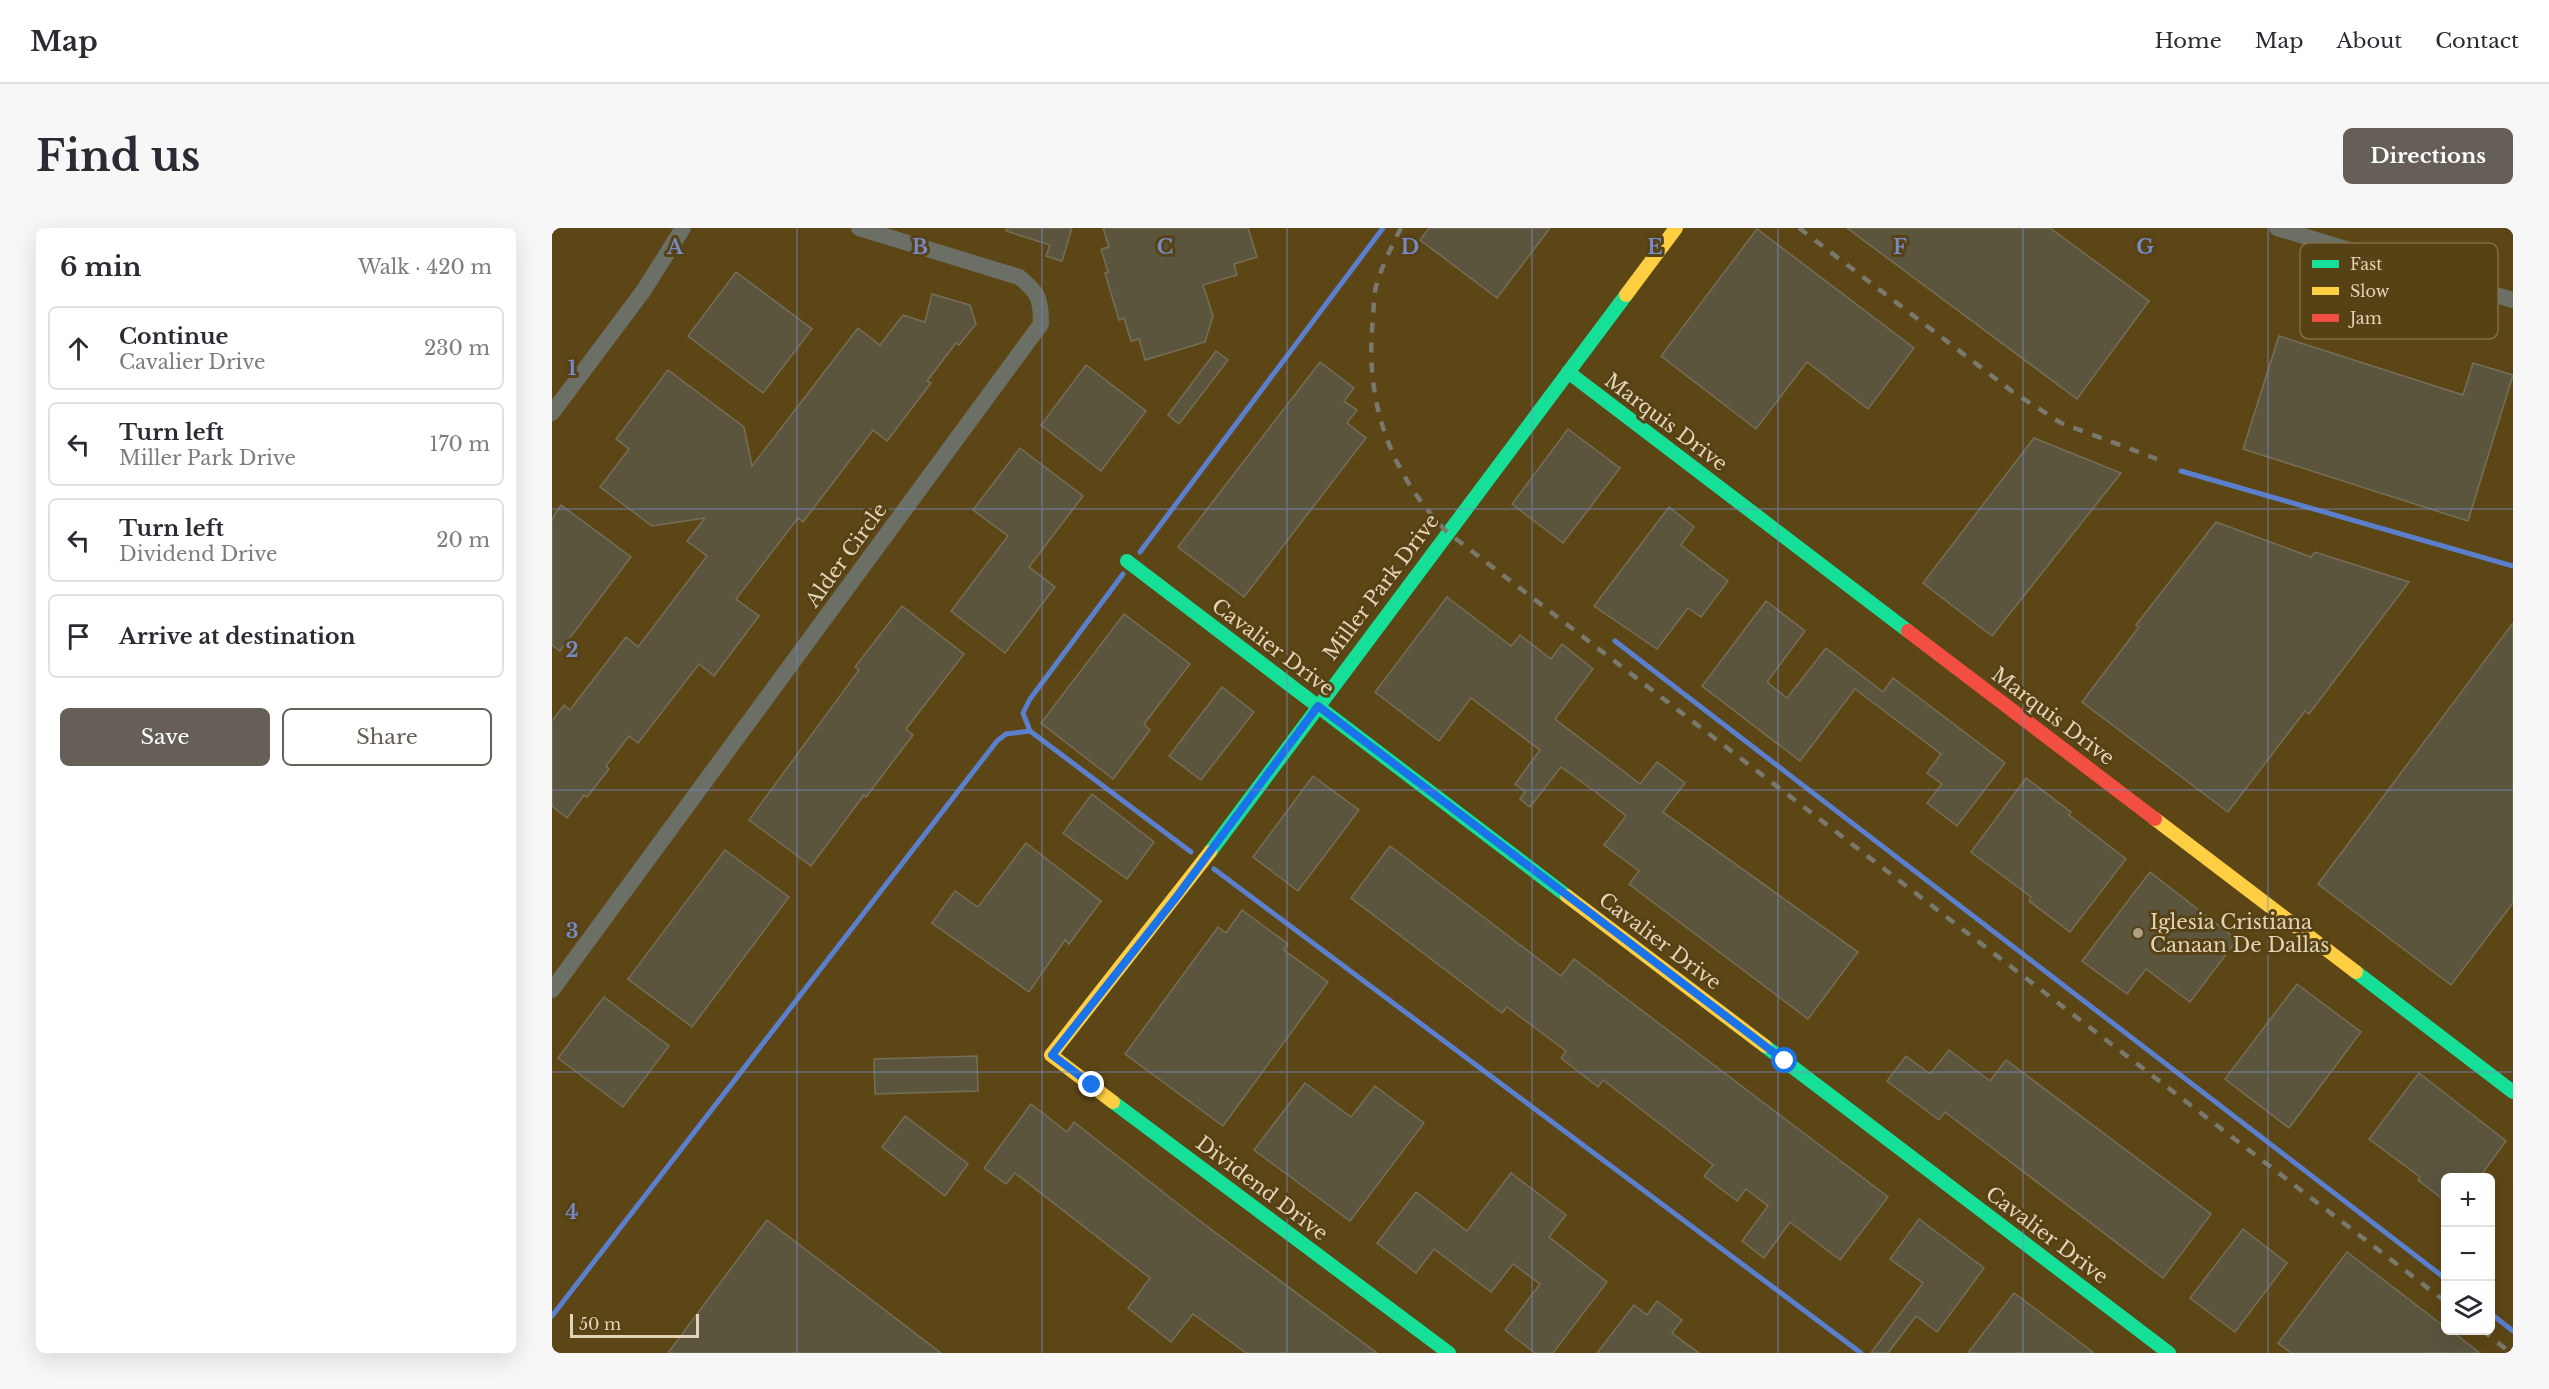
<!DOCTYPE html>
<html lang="en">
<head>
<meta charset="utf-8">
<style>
  :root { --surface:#fff; --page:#f7f7f7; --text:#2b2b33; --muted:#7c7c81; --line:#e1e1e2; --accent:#655f57 }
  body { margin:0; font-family:"Libre Baskerville",serif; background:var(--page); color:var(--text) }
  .controls { position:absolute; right:18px; bottom:18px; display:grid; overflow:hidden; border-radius:9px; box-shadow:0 6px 24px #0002 }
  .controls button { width:54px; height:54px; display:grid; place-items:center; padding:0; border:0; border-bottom:2px solid var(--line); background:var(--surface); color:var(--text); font:30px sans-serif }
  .scale { position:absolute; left:18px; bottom:15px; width:129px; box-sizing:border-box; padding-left:6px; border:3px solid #e3d4b8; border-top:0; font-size:16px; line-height:21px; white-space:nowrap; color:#e3d4b8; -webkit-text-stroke:4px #564215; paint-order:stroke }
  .stop { position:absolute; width:18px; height:18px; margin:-14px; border:4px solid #1a73e8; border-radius:50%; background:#fff }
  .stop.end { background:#1a73e8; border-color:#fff; box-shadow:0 2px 6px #0008 }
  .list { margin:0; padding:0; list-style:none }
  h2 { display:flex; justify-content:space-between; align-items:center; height:78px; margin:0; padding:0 24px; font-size:26px }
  h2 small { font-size:20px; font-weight:400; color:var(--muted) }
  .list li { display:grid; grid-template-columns:39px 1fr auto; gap:18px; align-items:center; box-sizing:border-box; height:84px; margin:0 12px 12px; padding:0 12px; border:2px solid var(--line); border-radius:9px }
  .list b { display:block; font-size:22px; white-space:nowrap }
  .list p { margin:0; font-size:20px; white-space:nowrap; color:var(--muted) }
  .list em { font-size:20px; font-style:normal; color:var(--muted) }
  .actions { display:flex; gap:12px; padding:18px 24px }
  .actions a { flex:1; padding:14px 0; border:2px solid var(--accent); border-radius:9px; text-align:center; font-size:21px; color:var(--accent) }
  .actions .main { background:var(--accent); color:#fff }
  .icon { flex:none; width:33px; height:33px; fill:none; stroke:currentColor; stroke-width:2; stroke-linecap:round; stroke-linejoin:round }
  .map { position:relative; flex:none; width:1961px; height:1125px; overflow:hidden; border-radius:9px }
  header { display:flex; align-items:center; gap:36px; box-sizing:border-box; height:84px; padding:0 30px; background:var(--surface); border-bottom:2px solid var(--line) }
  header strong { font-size:28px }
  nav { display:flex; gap:33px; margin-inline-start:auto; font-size:21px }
  .intro { display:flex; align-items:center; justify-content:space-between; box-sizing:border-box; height:144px; padding:0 36px }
  h1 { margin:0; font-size:42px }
  .button { padding:15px 27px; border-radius:9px; background:var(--accent); color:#fff; font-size:21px; font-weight:700 }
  main { display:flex; gap:36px; padding:0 36px }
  aside { flex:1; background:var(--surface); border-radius:9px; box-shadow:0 6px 24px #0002 }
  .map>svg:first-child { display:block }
  .built { fill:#5d4616; fill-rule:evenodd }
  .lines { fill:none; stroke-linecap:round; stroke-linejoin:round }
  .stream { stroke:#5a7fcd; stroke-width:5 }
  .building { fill:#5b553e; stroke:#756f58; stroke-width:1.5 }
  .street { stroke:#6b6f65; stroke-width:16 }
  .fast { stroke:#16e098; stroke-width:14 }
  .slow { stroke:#ffcf43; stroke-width:14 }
  .jam { stroke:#f24e42; stroke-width:14 }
  .rail { stroke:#79796d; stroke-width:4.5; stroke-dasharray:10 10; stroke-linecap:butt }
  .route { stroke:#1a73e8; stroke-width:8 }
  .grid { fill:none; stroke:#768aca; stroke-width:1.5; stroke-opacity:0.55 }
  .poi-dot { fill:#ac9f84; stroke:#564215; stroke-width:2 }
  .labels { text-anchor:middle; stroke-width:6; stroke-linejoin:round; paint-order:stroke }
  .street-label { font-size:20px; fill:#e3d4b8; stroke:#564215 }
  .poi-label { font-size:20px; fill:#e3d4b8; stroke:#564215; text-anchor:start }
  .key { fill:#564215; stroke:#806e46; stroke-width:1.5 }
  .key-label { font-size:16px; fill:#e3d4b8 }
  .grid-label { font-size:20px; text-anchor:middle; font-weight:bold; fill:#768aca; stroke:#564215; stroke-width:6; stroke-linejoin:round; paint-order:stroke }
</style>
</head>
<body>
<header>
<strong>Map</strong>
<nav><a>Home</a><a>Map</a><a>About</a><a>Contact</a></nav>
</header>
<div class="intro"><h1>Find us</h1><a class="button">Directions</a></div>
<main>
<aside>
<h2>6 min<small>Walk · 420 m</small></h2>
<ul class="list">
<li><svg class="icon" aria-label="ahead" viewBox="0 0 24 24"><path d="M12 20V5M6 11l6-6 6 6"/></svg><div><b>Continue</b><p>Cavalier Drive</p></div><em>230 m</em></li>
<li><svg class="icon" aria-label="left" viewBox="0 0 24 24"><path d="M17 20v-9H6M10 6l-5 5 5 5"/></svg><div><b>Turn left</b><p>Miller Park Drive</p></div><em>170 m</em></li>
<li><svg class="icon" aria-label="left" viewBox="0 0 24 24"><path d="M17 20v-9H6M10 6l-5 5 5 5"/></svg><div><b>Turn left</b><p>Dividend Drive</p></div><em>20 m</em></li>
<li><svg class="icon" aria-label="arrive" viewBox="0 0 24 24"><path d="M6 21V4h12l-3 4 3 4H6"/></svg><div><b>Arrive at destination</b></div></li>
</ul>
<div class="actions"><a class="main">Save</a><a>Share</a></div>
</aside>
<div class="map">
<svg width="1961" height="1125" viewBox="0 0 1961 1125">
  <rect width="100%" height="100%" fill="#473c24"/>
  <path class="built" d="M 0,0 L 1961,0 L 1961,1125 L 0,1125 ZM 1894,950 L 1938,950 L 1938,1102 L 1894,1102 Z"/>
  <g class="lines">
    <g class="stream">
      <polyline points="1629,243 1961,338"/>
      <polyline points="588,324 831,0"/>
      <polyline points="571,346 478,471 471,485 478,503 639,624"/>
      <polyline points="1063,413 1894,1051"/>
      <polyline points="662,641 1309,1125"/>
      <polyline points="1938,1085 1961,1103"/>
      <polyline points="0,1088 445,513 454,506 478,503"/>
    </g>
  </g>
  <g class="building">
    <polygon points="455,0 520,0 510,33 494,28 498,17 454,3"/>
    <polygon points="551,0 696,0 705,29 682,36 685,47 651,57 661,88 653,114 593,132 587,111 579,113 572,90 567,92 553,45 556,44 549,21 557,19"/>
    <polygon points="877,0 998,0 945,70 868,12"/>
    <polygon points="1295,0 1498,0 1597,73 1525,171"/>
    <polygon points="1205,1 1362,120 1316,181 1255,134 1204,201 1109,128"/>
    <polygon points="184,44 260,101 211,165 136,108"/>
    <polygon points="380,66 418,77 424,96 407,117 404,115 375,153 379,155 335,213 321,202 251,294 246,290 184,371 207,388 162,448 147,436 86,515 77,508 54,538 57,541 35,569 32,567 15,590 0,578 0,493 12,477 18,482 74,409 86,419 155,328 135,313 153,290 100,298 48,259 77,221 64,211 116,142 192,199 200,238 306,100 328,117 351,87 373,94"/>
    <polygon points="1727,108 1911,167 1921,135 1961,147 1916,293 1691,221"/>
    <polygon points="664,123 676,132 627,196 616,187"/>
    <polygon points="768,134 802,160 792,173 805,182 795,195 814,210 692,369 626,319"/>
    <polygon points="534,137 594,183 549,243 489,197"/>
    <polygon points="1016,201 1068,240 1011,315 960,276"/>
    <polygon points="1482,210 1569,245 1440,408 1371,355"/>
    <polygon points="468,220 531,268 477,339 503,359 453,425 399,383 456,308 421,282"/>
    <polygon points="9,277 79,329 8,423 0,417 0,293 2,287"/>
    <polygon points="1117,279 1142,299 1129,317 1176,353 1149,389 1136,380 1105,421 1042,378"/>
    <polygon points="1664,294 1759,329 1763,324 1857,354 1757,486 1753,483 1676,584 1530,474 1587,399 1584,397"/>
    <polygon points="895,369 959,418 968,407 999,431 1010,416 1041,441 1003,491 1088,556 1105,534 1133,555 1111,584 1306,724 1256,791 1077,656 1087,643 1052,617 1074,588 1045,565 1009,539 978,579 968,571 973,564 963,556 988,522 919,470 887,513 823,464"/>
    <polygon points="1214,373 1253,403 1215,454 1235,470 1274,420 1331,464 1341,450 1453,535 1405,598 1375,575 1390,556 1375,545 1389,526 1303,461 1248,533 1150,458"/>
    <polygon points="350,378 412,426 354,501 361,507 314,569 312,567 259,638 197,592 307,442 303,439"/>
    <polygon points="572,386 638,436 592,496 598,502 561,551 489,495"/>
    <polygon points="1961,395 1961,675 1899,757 1766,656"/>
    <polygon points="670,459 702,484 649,552 617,528"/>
    <polygon points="761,548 807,582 746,663 701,629"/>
    <polygon points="1474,550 1519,584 1517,587 1574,631 1518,704 1477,673 1479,669 1419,624"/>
    <polygon points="540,566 602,614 575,651 511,605"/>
    <polygon points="474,615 549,673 517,716 513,712 477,764 380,695 403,663 426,679"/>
    <polygon points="838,618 1009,748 1022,731 1336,969 1288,1032 1238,994 1212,1030 1190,1013 1216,978 1194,961 1185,973 1152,948 1161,937 1051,852 1046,859 1009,830 1014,823 955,779 950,785 799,670"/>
    <polygon points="173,622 237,669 140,799 76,751"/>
    <polygon points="1598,644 1685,712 1638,774 1594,741 1575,766 1530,733"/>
    <polygon points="690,682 736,716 732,722 776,754 671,898 573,826 666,699 674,705"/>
    <polygon points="1745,756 1809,804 1737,900 1673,851"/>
    <polygon points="52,769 117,818 71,879 6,830"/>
    <polygon points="1397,822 1438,853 1454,832 1659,986 1611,1050 1393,884 1387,892 1335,853 1354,828 1378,846"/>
    <polygon points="425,828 426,863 323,866 322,831"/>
    <polygon points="1867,845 1954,913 1927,950 1893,950 1893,973 1866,952 1868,949 1817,911"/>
    <polygon points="753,855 799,889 823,858 872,895 798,993 702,922"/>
    <polygon points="479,876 515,904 522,894 644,990 825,1125 694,1125 641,1086 619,1114 576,1080 598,1050 463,945 454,956 432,940"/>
    <polygon points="353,888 416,936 393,968 330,919"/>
    <polygon points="959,945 1014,987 997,1009 1055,1054 1001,1125 983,1125 953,1102 988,1056 961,1036 939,1064 882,1021 864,1045 825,1015 864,964 915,1003"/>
    <polygon points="1367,991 1432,1040 1385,1104 1364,1088 1336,1125 1319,1125 1371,1055 1338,1031"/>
    <polygon points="215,992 389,1125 116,1125"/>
    <polygon points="1691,1001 1735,1035 1683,1104 1638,1070"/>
    <polygon points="1795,1024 1893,1099 1893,1102 1898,1102 1928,1125 1739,1125 1726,1115"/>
    <polygon points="1462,1065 1521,1109 1542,1125 1416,1125"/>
    <polygon points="1105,1073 1130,1092 1120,1105 1147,1125 1045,1125 1082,1077 1095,1087"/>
  </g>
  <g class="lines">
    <g class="street">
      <polyline points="1725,0 1961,72"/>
      <polyline points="0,185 92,62 131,0"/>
      <path d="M 0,762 L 489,96 C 489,71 487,65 467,49 L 307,0"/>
    </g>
    <g class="fast">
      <polyline points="1016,144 1356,403"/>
      <polyline points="575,333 1015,668"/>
      <polyline points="658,624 1074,67"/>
      <polyline points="1804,744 1961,864"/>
      <polyline points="1213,818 1617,1125"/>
      <polyline points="561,874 897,1125"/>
    </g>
    <g class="slow">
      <polyline points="1074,67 1124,0"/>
      <polyline points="1603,591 1804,744"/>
      <polyline points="1015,668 1213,818"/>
      <polyline points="561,874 499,827 658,624"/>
    </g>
    <polyline class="jam" points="1356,403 1603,591"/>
    <g class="rail">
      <path d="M 849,0 C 840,17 831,36 825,55 C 821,66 822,79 821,91 C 812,172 838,246 895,304 L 1894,1074"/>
      <polyline points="1247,0 1461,164 1509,195 1605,231"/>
      <polyline points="1930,1102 1959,1125"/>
    </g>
  </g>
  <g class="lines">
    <polyline class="route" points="540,857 500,827 626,667 766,478 1233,833"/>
  </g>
  <path class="grid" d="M 245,0 L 245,1125M 490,0 L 490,1125M 735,0 L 735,1125M 980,0 L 980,1125M 1226,0 L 1226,1125M 1471,0 L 1471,1125M 1716,0 L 1716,1125M 0,281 L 1961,281M 0,562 L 1961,562M 0,844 L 1961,844"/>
  <circle class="poi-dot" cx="1586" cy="705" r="6"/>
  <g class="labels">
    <g class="street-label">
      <text transform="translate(1114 194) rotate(37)" y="7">Marquis Drive</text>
      <text transform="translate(294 327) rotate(-54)" y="7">Alder Circle</text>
      <text transform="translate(829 359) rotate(-53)" y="7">Miller Park Drive</text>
      <text transform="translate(721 419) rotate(37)" y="7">Cavalier Drive</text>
      <text transform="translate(1501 488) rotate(37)" y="7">Marquis Drive</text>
      <text transform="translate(1108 713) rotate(37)" y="7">Cavalier Drive</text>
      <text transform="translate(710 960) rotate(37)" y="7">Dividend Drive</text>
      <text transform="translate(1495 1007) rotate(37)" y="7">Cavalier Drive</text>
    </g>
    <g class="poi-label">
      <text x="1598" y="701">Iglesia Cristiana<tspan x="1598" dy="23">Canaan De Dallas</tspan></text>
    </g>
  </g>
  <rect x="1748" y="15" width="198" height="96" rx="9" class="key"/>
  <rect x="1760" y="32" width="27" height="8" fill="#16e098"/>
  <rect x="1760" y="59" width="27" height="8" fill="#ffcf43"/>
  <rect x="1760" y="86" width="27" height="8" fill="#f24e42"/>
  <g class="key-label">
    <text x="1798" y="42">Fast</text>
    <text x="1798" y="69">Slow</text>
    <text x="1798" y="96">Jam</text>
  </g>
  <g class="grid-label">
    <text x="123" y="26">A</text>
    <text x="368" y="26">B</text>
    <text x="613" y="26">C</text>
    <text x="858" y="26">D</text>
    <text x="1103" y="26">E</text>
    <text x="1348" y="26">F</text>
    <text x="1593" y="26">G</text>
    <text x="20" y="147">1</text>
    <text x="20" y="429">2</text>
    <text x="20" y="710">3</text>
    <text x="20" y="991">4</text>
  </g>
</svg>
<div class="controls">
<button>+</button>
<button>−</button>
<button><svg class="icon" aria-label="layers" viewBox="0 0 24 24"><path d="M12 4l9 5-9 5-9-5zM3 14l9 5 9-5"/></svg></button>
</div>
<div class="scale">50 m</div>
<div class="stop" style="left:1233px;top:833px"></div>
<div class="stop end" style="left:540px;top:857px"></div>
</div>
</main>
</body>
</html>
